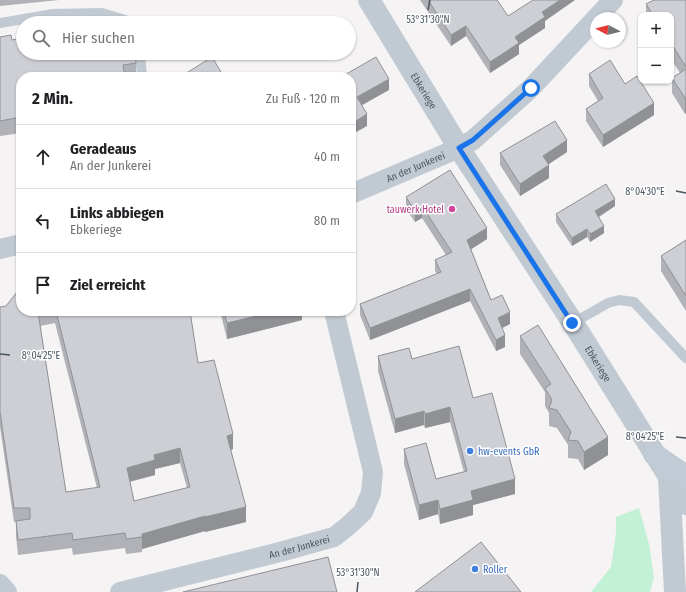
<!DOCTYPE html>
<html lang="de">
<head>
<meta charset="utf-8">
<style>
  :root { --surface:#fff; --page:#f2f2f2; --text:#202124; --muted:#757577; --line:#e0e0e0 }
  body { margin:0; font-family:"Fira Sans Condensed",sans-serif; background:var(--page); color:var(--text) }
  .controls { position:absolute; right:12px; top:12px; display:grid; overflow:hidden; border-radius:8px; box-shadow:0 1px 3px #0004 }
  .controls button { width:36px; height:36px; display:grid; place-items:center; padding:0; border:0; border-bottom:1px solid var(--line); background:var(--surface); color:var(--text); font:20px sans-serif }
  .compass { position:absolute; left:590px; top:12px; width:36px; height:36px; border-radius:50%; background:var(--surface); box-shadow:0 1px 3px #0004; rotate:277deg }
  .stop { position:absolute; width:12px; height:12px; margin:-9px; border:3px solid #1a73e8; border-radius:50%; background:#fff }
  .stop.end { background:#1a73e8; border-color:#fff; box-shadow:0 1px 4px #0008 }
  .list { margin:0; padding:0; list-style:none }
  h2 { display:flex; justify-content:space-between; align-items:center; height:52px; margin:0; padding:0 16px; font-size:17px }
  h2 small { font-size:13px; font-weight:400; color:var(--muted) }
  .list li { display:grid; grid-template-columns:26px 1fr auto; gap:12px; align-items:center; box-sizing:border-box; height:64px; padding:0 16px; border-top:1px solid var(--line) }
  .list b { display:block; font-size:15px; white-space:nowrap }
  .list p { margin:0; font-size:13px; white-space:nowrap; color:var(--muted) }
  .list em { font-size:13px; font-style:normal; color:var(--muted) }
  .icon { flex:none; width:22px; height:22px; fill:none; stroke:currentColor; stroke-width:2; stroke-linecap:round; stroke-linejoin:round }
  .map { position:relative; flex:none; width:686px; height:592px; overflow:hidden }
  .search { position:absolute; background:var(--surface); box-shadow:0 1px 3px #0004; left:16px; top:16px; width:340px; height:44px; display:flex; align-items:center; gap:10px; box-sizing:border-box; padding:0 14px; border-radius:22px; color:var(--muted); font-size:15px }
  .panel { position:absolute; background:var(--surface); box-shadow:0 1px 3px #0004; left:16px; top:72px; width:340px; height:244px; border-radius:16px }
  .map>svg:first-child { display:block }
  .green { fill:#c3f1d5 }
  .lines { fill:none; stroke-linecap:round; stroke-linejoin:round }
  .service { stroke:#c1cad2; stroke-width:10 }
  .minor { stroke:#c1cad2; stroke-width:20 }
  .tertiary { stroke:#c1cad2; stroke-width:22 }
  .secondary { stroke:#c1cbd6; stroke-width:22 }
  .wall { fill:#b0b2b7; fill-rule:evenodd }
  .shaded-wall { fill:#909195 }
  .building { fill:#cdcfd5; stroke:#909195; fill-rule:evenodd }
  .route { stroke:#1a73e8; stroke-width:5 }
  .ticks { fill:none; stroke:#4a5661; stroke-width:1.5 }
  .hotel-dot { fill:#d1479c; stroke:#fff; stroke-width:1.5 }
  .shop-dot { fill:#3f7fe0; stroke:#fff; stroke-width:1.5 }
  .labels { text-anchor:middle; stroke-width:3; stroke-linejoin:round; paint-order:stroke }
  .street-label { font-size:10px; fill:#4a5661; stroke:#fff }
  .hotel-label { font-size:10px; fill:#b23c85; stroke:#fff; text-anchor:end }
  .shop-label { font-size:10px; fill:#366cbe; stroke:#fff; text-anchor:start }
  .ticks-label { font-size:10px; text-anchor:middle; fill:#4a5661; stroke:#fff; stroke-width:3; stroke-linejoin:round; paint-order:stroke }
</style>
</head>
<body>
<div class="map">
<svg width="686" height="592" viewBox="0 0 686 592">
  <rect width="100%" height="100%" fill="#f5f3f3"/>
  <polygon class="green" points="639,508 649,544 654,578 650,592 591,592 611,567 616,532 616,517"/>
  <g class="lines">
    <g class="service">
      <polyline points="0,23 53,14 102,13 125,20 127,23"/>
      <polyline points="140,53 142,77"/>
      <polyline points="573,323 608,303 619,300 634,302 686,358"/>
    </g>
    <g class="minor">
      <path id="s1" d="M 351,194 L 459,148 L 473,140 L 531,88 L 613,0"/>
      <polyline points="0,249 21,244"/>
      <polyline points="0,584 7,592"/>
      <path id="s2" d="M 120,592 L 280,552 L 334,537 L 348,526 L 363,512 L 371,493 L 373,472 L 334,311"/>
    </g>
    <g class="tertiary">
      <path id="s3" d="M 369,0 L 459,148 L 573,323 L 686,504"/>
      <polyline points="669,478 675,592"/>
    </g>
    <polyline class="secondary" points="654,454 686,476"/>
  </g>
  <g class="wall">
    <polygon points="0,0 59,0 0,6"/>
    <polygon points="420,0 497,0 508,16 545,21 545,28 519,45 519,54 490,73 466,36 451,46"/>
    <polygon points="686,0 686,113 685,114 672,93 672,78 680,73 671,59 671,15 646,15 646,4"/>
    <polygon points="0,37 12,40 136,63 136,77 21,77 21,133 0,136"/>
    <polygon points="589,74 625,84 654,115 603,147 586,121 586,109 598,101 589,86"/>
    <polygon points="567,152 548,164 549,178 520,196 500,165 500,153"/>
    <polygon points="406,197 487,239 471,249 491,300 510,324 502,328 505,347 496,351 470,301 370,340 360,315 360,304 437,274 435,271 435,260 446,255 422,218 415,222 406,209"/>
    <polygon points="615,206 599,217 604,233 590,242 587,237 572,246 556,222 556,214"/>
    <polygon points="686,240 686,311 661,271 661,256"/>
    <path d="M 0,307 L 21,311 L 190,311 L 198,363 L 233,449 L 231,450 L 246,522 L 205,532 L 205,531 L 142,549 L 142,552 L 126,554 L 125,548 L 73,555 L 72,548 L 18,555 L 16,536 L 16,522 L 14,522 L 0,427 ZM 55,323 L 97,488 L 66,492 L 40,326 ZM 180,463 L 187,488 L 134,501 L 130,482 L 155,475 L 155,469 Z"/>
    <polygon points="220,311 302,311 302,320 227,339"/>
    <polygon points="520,336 608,455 584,470 578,459 568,458 568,445 557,428 549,426 549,413 545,406 545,392 520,354"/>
    <polygon points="378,356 412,359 473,398 515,494 473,505 473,515 440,524 438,514 419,520 404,464 404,449 436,479 464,472 450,422 425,428 424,425 395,433 378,371"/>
  </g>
  <g class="shaded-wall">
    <polygon points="560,0 575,0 545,21 545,28 519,45 519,54 490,73 490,62 515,37 542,12"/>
    <polygon points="466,26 466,36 451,46 451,35"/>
    <polygon points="389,79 389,90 357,108 357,97"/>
    <polygon points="685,98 686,98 686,113 685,114"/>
    <polygon points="654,103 654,115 603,147 603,135"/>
    <polygon points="367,114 367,126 351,135 351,124"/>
    <polygon points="567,140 567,152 543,168 543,156"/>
    <polygon points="549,165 549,178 520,196 520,184"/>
    <polygon points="615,199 615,206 595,219 595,211"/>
    <polygon points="422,206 422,218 415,222 415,211"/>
    <polygon points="604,226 604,233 590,242 590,234"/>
    <polygon points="487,228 487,239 467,252 467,240"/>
    <polygon points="587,229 587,237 572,246 572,238"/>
    <polygon points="470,289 470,301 370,340 370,328"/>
    <polygon points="277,311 302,311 302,320 227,339 227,323"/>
    <polygon points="510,312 510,324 498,330 498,318"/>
    <polygon points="505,335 505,347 496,351 496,340"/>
    <polygon points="450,407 450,422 425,428 425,414"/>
    <polygon points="424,411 424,425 395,433 395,419"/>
    <polygon points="233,434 233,449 227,451 227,436"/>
    <polygon points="608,437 608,455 584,470 584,452"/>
    <polygon points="180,448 180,463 155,469 155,475 127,482 127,468 154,455"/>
    <polygon points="515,479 515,494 473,505 473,515 440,524 440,509 471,491"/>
    <polygon points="438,500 438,514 419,520 419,505"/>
    <polygon points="246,507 246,522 205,532 205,517"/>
    <polygon points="205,516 205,531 142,549 142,534"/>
  </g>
  <g class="building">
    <polygon points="428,0 497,0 508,16 533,0 560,0 542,12 545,17 515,37 519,43 490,62 466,26 451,35"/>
    <polygon points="654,0 686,0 686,67 671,43 671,15 653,15 646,4"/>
    <polygon points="132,18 133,23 107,23"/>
    <polygon points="11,35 12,40 23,38 23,53 135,53 136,63 123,65 125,77 21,77 21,117 0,121 0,37"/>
    <polygon points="212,57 224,77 180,77"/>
    <polygon points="376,57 389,79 357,97 367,114 351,124 351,77 341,77"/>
    <polygon points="610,60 625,84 637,76 654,103 603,135 586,109 603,98 589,74"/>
    <polygon points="686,69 686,98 685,98 672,78"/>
    <polygon points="555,121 567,140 543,156 549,165 520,184 500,153"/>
    <polygon points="450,170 487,228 467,240 491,300 502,295 510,312 498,318 505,335 496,340 470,289 370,328 360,304 441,272 435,260 452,252 422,206 415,211 406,197"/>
    <polygon points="606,184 615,199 595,211 604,226 590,234 587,229 572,238 556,214"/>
    <polygon points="686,240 686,296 661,256"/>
    <path d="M 21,287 L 21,311 L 42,311 L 38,312 L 66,492 L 100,487 L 56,311 L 190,311 L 198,363 L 214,360 L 233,434 L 227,436 L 246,507 L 205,517 L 205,516 L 142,534 L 142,537 L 126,539 L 125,533 L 73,540 L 72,533 L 18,540 L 16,521 L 30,519 L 30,508 L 14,508 L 0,412 L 0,307 L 6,306 ZM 180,448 L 190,487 L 134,501 L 127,468 L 155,460 L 154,455 Z"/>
    <polygon points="224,311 277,311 227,323"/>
    <polygon points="538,325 608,437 584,452 578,441 568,440 571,432 557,410 549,408 552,400 545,388 551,384 520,336"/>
    <polygon points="459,346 473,398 492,393 515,479 471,491 473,500 440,509 438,500 419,505 404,449 426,443 436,479 467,471 450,407 425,414 424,411 395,419 378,356 409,348 412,359"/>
    <polygon points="481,542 521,592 415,592"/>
    <polygon points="328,557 337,592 183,592"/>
  </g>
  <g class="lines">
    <polyline class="route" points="531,88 473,140 459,148 572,323"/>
  </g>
  <path class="ticks" d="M 428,10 L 430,0M 676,191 L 686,193M 0,354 L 10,355M 676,437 L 686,438M 357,592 L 358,582"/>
  <circle class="hotel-dot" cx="452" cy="209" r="4"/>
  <g class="shop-dot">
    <circle cx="470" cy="451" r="4"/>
    <circle cx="475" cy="569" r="4"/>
  </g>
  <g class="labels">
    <g class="street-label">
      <text dy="4" stroke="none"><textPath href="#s3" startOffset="106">Ebkeriege</textPath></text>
      <text dy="4" stroke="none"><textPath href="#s1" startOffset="70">An der Junkerei</textPath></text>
      <text dy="4" stroke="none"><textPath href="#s3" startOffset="430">Ebkeriege</textPath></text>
      <text dy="4" stroke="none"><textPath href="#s2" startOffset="185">An der Junkerei</textPath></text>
    </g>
    <g class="hotel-label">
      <text x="444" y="213">tauwerk Hotel</text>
    </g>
    <g class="shop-label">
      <text x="478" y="455">hw-events GbR</text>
      <text x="483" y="573">Roller</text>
    </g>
  </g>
  <g class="ticks-label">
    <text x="428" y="23">53°31'30"N</text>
    <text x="645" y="195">8°04'30"E</text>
    <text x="41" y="359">8°04'25"E</text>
    <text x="645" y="440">8°04'25"E</text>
    <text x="358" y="576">53°31'30"N</text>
  </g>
</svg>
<div class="controls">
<button>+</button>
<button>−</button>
</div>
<svg class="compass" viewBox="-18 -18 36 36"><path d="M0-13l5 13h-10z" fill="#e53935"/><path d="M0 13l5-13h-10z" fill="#757577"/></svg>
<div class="stop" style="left:531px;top:88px"></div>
<div class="stop end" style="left:572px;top:323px"></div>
<div class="search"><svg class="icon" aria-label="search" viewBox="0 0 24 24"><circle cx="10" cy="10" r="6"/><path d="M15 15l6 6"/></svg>Hier suchen</div>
<section class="panel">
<h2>2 Min.<small>Zu Fuß · 120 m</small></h2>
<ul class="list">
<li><svg class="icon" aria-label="ahead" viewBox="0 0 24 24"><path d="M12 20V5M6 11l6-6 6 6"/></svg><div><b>Geradeaus</b><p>An der Junkerei</p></div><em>40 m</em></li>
<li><svg class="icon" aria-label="left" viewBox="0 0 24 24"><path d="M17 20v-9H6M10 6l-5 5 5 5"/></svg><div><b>Links abbiegen</b><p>Ebkeriege</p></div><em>80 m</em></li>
<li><svg class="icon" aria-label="arrive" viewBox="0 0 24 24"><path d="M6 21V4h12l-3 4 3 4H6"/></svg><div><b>Ziel erreicht</b></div></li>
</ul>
</section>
</div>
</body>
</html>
